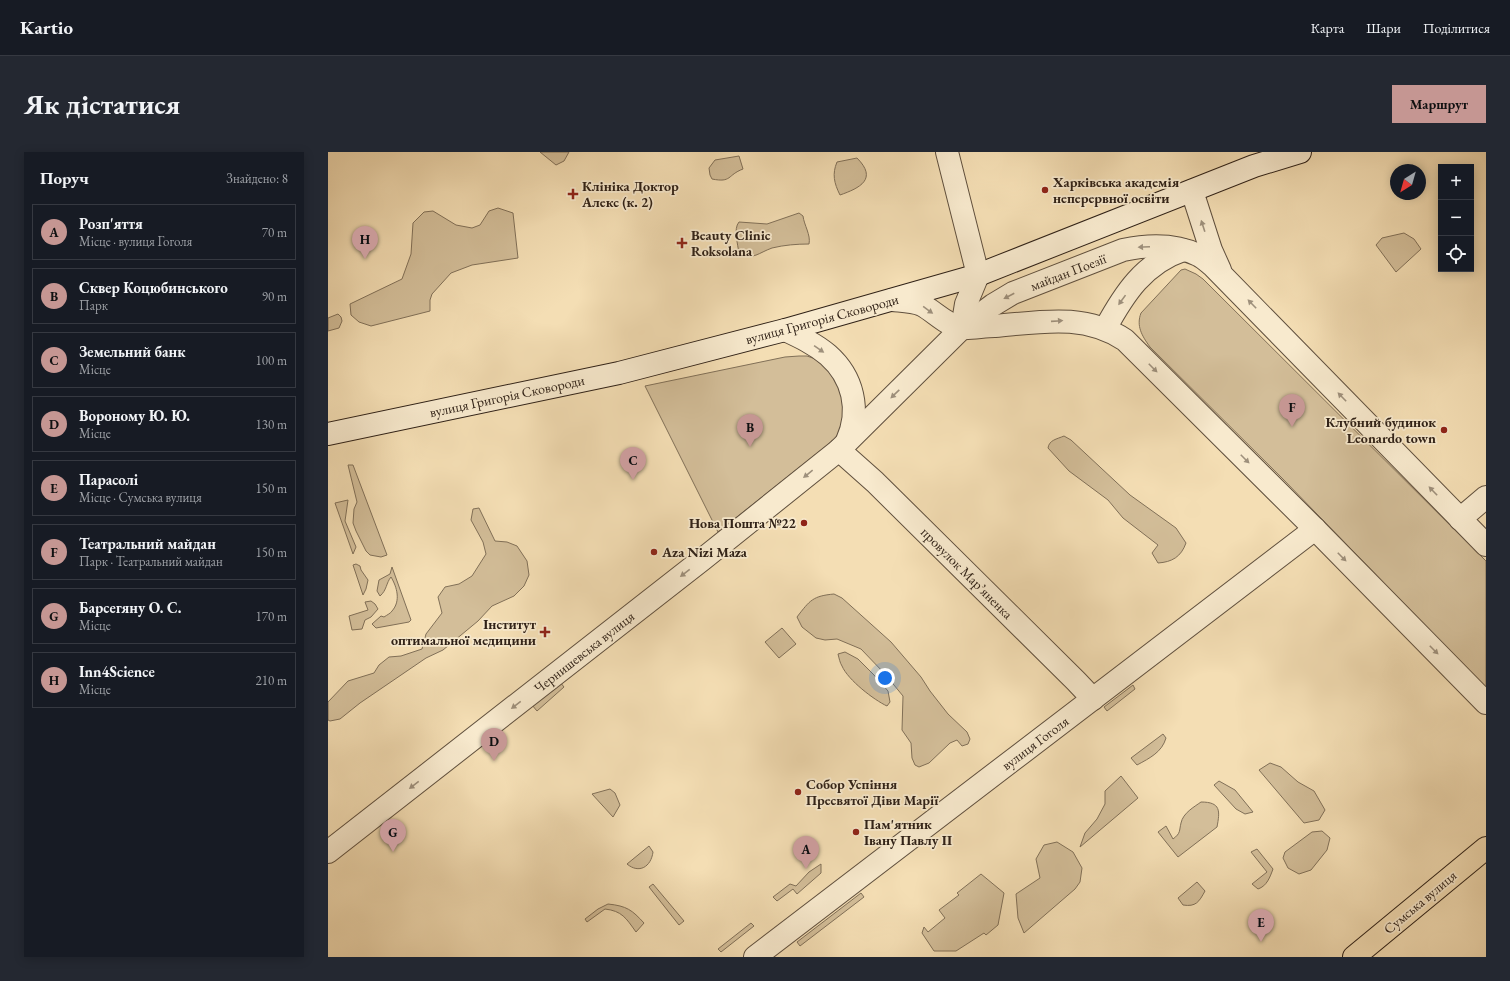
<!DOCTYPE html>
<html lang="uk">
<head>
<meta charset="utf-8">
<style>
  :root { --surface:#171b24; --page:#242831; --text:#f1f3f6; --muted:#9ea1a6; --line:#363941; --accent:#c59692 }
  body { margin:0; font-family:"EB Garamond",serif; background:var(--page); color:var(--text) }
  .controls { position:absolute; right:12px; top:12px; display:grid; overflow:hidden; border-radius:0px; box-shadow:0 2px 10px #0003 }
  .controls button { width:36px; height:36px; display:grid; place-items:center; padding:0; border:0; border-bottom:1px solid var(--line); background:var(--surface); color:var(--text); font:20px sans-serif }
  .compass { position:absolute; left:1062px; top:12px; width:36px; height:36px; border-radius:50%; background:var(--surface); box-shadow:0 2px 10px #0003; rotate:217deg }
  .you { position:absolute; left:557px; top:526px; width:14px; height:14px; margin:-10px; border:3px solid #fff; border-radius:50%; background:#1a73e8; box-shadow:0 0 0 6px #1a73e833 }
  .badge { display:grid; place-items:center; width:26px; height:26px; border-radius:50%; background:var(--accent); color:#111; font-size:13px; font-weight:700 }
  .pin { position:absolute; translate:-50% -33px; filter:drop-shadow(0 1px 2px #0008) }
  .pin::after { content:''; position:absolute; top:21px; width:14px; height:12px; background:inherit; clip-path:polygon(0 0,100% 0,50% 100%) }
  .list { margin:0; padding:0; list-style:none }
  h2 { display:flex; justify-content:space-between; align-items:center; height:52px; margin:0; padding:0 16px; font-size:17px }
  h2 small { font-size:13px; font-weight:400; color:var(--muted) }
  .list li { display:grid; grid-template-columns:26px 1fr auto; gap:12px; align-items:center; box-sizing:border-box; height:56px; margin:0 8px 8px; padding:0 8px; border:1px solid var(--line); border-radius:0px }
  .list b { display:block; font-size:15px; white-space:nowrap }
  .list p { margin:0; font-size:13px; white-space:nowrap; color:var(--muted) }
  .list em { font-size:13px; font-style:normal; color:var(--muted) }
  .icon { flex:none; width:22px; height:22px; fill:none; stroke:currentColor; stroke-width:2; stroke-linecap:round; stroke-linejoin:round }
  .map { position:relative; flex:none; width:1158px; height:805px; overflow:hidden; border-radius:0px }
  header { display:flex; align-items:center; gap:24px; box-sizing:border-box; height:56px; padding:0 20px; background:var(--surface); border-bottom:1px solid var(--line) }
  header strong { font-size:19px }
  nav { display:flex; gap:22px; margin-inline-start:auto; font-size:14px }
  .intro { display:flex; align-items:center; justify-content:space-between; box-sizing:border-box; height:96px; padding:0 24px }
  h1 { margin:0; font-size:28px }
  .button { padding:10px 18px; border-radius:0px; background:var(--accent); color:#111; font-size:14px; font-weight:700 }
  main { display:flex; gap:24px; padding:0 24px }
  aside { flex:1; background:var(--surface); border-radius:0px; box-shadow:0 2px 10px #0003 }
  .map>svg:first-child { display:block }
  .green { fill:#d3be99; stroke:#817058 }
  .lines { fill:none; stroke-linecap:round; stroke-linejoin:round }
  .minor-casing { stroke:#60503e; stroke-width:24 }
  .tertiary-casing { stroke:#60503e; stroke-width:24 }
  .secondary-casing { stroke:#2f2117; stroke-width:24 }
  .primary-casing { stroke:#2f2117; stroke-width:24 }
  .minor { stroke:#f8eace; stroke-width:22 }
  .tertiary { stroke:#f8eace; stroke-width:22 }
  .secondary { stroke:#f8eace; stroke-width:22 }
  .primary { stroke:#f4deb4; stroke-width:22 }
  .oneway { fill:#9e907c }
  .poi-dot { fill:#8f2418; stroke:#f8eace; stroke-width:1.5 }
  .labels { text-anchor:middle; stroke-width:3.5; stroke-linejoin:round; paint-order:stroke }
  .poi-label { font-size:14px; font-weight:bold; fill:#2f2117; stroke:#f8eace; text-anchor:start }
  .street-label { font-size:14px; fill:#2f2117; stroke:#f8eace }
</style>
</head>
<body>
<header>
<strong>Kartio</strong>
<nav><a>Карта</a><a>Шари</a><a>Поділитися</a></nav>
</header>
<div class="intro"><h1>Як дістатися</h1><a class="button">Маршрут</a></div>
<main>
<aside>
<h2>Поруч<small>Знайдено: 8</small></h2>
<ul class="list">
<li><span class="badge">A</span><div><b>Розп'яття</b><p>Місце · вулиця Гоголя</p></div><em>70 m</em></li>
<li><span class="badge">B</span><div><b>Сквер Коцюбинського</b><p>Парк</p></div><em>90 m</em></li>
<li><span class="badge">C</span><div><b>Земельний банк</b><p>Місце</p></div><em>100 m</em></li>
<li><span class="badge">D</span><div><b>Вороному Ю. Ю.</b><p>Місце</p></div><em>130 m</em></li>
<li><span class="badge">E</span><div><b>Парасолі</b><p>Місце · Сумська вулиця</p></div><em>150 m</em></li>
<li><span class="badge">F</span><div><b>Театральний майдан</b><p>Парк · Театральний майдан</p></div><em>150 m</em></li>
<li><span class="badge">G</span><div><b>Барсегяну О. С.</b><p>Місце</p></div><em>170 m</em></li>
<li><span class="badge">H</span><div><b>Inn4Science</b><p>Місце</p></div><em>210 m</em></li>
</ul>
</aside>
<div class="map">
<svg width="1158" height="805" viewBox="0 0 1158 805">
  <rect width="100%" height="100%" fill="#f4deb4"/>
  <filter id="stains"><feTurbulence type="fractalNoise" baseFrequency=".005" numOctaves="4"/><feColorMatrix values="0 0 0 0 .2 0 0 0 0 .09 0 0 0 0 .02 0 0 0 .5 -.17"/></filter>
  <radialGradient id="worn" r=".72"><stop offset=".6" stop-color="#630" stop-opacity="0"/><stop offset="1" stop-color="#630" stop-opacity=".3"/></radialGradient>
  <g class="green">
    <polygon points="212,0 241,0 236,9 228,13"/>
    <path d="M 411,4 L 415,17 C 399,23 404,31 384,27 L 382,23 L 381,16 L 387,8 Z"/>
    <path d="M 529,6 C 550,27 532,36 512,43 C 506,31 504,22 509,10 Z"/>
    <polygon points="170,56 185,61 190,106 144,113 123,121 104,142 102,148 102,159 43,174 31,170 23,163 22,152 74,127 83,102 85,71 96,60 105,59 128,73 144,76 152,73 161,59"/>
    <path d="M 471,61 L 475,64 C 476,73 483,83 481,92 C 469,92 456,93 444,96 C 430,101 426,108 411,102 C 410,92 405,77 411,70 L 439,72 Z"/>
    <polygon points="1076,81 1086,87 1093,97 1068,120 1048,93 1054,86"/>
    <path d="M 857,117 L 868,122 L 875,127 L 1158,409 L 1158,536 L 955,327 L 822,195 C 814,184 808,174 813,161 L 853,118 Z"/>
    <polygon points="10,162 13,165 14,169 11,176 0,179 0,166"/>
    <polygon points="471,204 479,204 493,209 519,244 512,283 390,380 317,234 457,205"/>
    <path d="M 736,284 L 743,288 L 802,343 L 848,376 L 858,391 C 853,405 844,410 830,411 L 824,401 L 830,393 L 795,366 L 780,348 L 741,319 L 720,296 C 721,288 729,287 736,284 Z"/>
    <polygon points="20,313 25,313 59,403 53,405 42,403 38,399 28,379 25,371 26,357 29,350"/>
    <polygon points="20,348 17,369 28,395 25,402 7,351"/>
    <polygon points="151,356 167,389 179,390 189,394 199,409 201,423 196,434 186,444 164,454 150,469 115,498 98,506 32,551 12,567 2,569 0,568 0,550 20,529 46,521 51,513 61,505 73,504 94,497 98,482 114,461 110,445 117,435 131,432 144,424 158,402 155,390 143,368 145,357"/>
    <polygon points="28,412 32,414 33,418 40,428 38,437 35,443 25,413"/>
    <path d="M 64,415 L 83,468 L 81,470 L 48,476 L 44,472 L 53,464 L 56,465 C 59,463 63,461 64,459 C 73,449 69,435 63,425 C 58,431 59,438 52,444 L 49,439 L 51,428 L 62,422 Z"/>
    <path d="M 506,442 L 514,446 L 563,490 L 593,525 L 602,539 L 620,562 L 639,580 L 642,587 L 640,592 L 634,594 L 629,588 L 622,591 L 601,611 L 591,615 L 587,613 L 584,606 L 583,591 L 574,578 L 575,544 L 556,521 L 533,497 L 509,487 L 497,488 L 488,486 L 474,475 L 469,465 C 482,448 485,444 506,442 Z"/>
    <polygon points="43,449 47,452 50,457 43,465 37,468 34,477 24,478 21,464 40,458 37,450"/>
    <polygon points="454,476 468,492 451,506 437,490"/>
    <path d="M 517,500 L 530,507 L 546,523 L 560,539 L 562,550 L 559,554 C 546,548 520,528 514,514 C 512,511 511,506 510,502 Z"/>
    <polygon points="232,530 236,535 209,559 204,553"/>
    <polygon points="805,533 807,537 779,559 776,555"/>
    <path d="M 835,582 L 838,586 C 834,600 822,606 809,613 L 803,606 Z"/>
    <polygon points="942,611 953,615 970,630 986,639 997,658 991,668 976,671 931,618"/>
    <polygon points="793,624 810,646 752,695 757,681 769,667 777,652 777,639"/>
    <polygon points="891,629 907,638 925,660 917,662 908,657 886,633"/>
    <polygon points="282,637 287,641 292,653 285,665 264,642"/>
    <path d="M 873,650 C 893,650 892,659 889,675 L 850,705 L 830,680 L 838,674 L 845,687 C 853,681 851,679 853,671 C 855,661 866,655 873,650 Z"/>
    <polygon points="994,679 1002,686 999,698 983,718 971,722 960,716 955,706 957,700 984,680"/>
    <polygon points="729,690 745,700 754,716 752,730 747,737 696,781 690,766 688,742 712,726 708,707 716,693"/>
    <path d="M 321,694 L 325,700 C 323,715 311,722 299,712 Z"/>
    <path d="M 929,697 L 945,717 C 942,725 939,734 930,737 L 924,732 L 939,720 L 923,700 Z"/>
    <polygon points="493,712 493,721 469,742 465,737 449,749 445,745 462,732 468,734 481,720"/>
    <polygon points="653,722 676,741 670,773 658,783 656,781 628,799 606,799 594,781 596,775 600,780 617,766 611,758 631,743 629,741"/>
    <path d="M 869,730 L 877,739 C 871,750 868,755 855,753 L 850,746 Z"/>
    <polygon points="325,732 356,769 351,773 321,735"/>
    <polygon points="533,741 536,745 472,794 469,790"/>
    <path d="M 280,752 C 299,754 304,758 316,771 L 308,780 C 298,766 294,759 277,757 L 259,770 L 257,767 L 270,757 Z"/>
    <polygon points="423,771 426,774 393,800 390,797"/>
  </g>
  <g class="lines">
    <g class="minor-casing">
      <g id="minor">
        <polyline points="619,0 650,123"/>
        <polyline points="511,298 547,330 748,529 765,547"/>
        <polyline points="1132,367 1158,345"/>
        <polyline points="427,805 987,377"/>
      </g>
    </g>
    <g class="tertiary-casing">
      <g id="tertiary">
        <polyline points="864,39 883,98 892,118"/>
        <path d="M 564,148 C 573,149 585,149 594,153 C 607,160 617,172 633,176 C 643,177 656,174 667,174 C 713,170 756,161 797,188 L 987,377 L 1158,551"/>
        <polyline points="634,176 638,152 650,123"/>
        <path d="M 777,177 C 796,142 816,111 855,98"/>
        <path d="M 457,178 C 472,185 487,192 500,203 C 525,225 533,258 519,289"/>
        <path d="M 0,700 L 375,407 L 511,298 L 634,176 L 665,153 L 685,141 L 795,98 C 819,93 847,92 870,103 C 875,105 880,110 885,114 L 1158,393"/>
      </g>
    </g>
    <g class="secondary-casing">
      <polyline id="secondary" points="0,282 291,221 457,178 650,123 926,14 972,0"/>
    </g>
    <g class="primary-casing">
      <polyline id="primary" points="1026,805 1158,696"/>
    </g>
    <use href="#minor" class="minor"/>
    <use href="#tertiary" class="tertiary"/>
    <use href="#secondary" class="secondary"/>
    <use href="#primary" class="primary"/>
  </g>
  <defs><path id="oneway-solid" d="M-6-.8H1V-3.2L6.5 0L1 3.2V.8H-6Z"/></defs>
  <g class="oneway">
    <use href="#oneway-solid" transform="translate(875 74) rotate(-108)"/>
    <use href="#oneway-solid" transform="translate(816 95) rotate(177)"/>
    <use href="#oneway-solid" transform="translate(681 144) rotate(152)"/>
    <use href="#oneway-solid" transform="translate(794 148) rotate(126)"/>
    <use href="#oneway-solid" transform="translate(924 152) rotate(-134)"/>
    <use href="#oneway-solid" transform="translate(600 158) rotate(36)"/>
    <use href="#oneway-solid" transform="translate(729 169) rotate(-4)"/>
    <use href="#oneway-solid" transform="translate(491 197) rotate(35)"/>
    <use href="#oneway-solid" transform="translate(825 216) rotate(45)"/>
    <use href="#oneway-solid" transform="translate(567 242) rotate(136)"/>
    <use href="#oneway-solid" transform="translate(1014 245) rotate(-134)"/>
    <use href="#oneway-solid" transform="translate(917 307) rotate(45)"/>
    <use href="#oneway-solid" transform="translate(480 322) rotate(141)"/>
    <use href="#oneway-solid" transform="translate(1105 339) rotate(-134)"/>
    <use href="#oneway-solid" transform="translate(1014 405) rotate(45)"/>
    <use href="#oneway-solid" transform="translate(357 421) rotate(142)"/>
    <use href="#oneway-solid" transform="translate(1106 498) rotate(45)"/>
    <use href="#oneway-solid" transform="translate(188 553) rotate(142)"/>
    <use href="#oneway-solid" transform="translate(86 633) rotate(142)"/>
  </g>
  <g class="poi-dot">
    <circle cx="717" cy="38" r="4"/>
    <path d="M243 36h4v4h4v4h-4v4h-4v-4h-4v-4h4z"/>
    <path d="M352 85h4v4h4v4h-4v4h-4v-4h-4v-4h4z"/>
    <circle cx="1116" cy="278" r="4"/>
    <circle cx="476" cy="371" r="4"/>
    <circle cx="326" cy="400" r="4"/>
    <path d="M215 474h4v4h4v4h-4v4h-4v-4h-4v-4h4z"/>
    <circle cx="470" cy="640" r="4"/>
    <circle cx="528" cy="680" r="4"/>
  </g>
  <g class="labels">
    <g class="poi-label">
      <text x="725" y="35">Харківська академія<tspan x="725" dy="16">неперервної освіти</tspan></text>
      <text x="254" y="39">Клініка Доктор<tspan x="254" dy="16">Алекс (к. 2)</tspan></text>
      <text x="363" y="88">Beauty Clinic<tspan x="363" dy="16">Roksolana</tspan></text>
      <text x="1108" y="275" text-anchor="end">Клубний будинок<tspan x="1108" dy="16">Leonardo town</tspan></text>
      <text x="468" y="376" text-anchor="end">Нова Пошта №22</text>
      <text x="334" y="405">Aza Nizi Maza</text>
      <text x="208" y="477" text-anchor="end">Інститут<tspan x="208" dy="16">оптимальної медицини</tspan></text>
      <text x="478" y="637">Собор Успіння<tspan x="478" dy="16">Пресвятої Діви Марії</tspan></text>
      <text x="536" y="677">Пам'ятник<tspan x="536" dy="16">Івану Павлу II</tspan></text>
    </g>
    <g class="street-label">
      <text transform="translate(740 120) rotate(-21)" y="5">майдан Поезії</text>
      <text transform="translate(494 167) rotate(-15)" y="5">вулиця Григорія Сковороди</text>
      <text transform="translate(179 244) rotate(-12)" y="5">вулиця Григорія Сковороди</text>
      <text transform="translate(639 421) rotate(45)" y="5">провулок Мар’яненка</text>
      <text transform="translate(256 500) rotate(-38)" y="5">Чернишевська вулиця</text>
      <text transform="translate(707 591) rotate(-37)" y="5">вулиця Гоголя</text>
      <text transform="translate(1092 750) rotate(-40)" y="5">Сумська вулиця</text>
    </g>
  </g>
  <rect width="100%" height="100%" filter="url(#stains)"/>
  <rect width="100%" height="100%" fill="url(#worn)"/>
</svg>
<div class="controls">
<button>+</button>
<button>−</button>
<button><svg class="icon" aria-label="locate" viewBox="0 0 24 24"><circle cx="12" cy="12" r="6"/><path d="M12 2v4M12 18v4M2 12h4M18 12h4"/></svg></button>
</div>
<svg class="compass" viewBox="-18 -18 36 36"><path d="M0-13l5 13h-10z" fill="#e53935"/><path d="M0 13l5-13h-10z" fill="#9ea1a6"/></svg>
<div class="you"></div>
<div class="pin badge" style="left:478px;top:717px">A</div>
<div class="pin badge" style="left:422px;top:295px">B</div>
<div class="pin badge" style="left:305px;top:328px">C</div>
<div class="pin badge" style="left:166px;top:609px">D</div>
<div class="pin badge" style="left:933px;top:790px">E</div>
<div class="pin badge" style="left:964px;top:275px">F</div>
<div class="pin badge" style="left:65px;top:700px">G</div>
<div class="pin badge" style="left:37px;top:107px">H</div>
</div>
</main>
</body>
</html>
